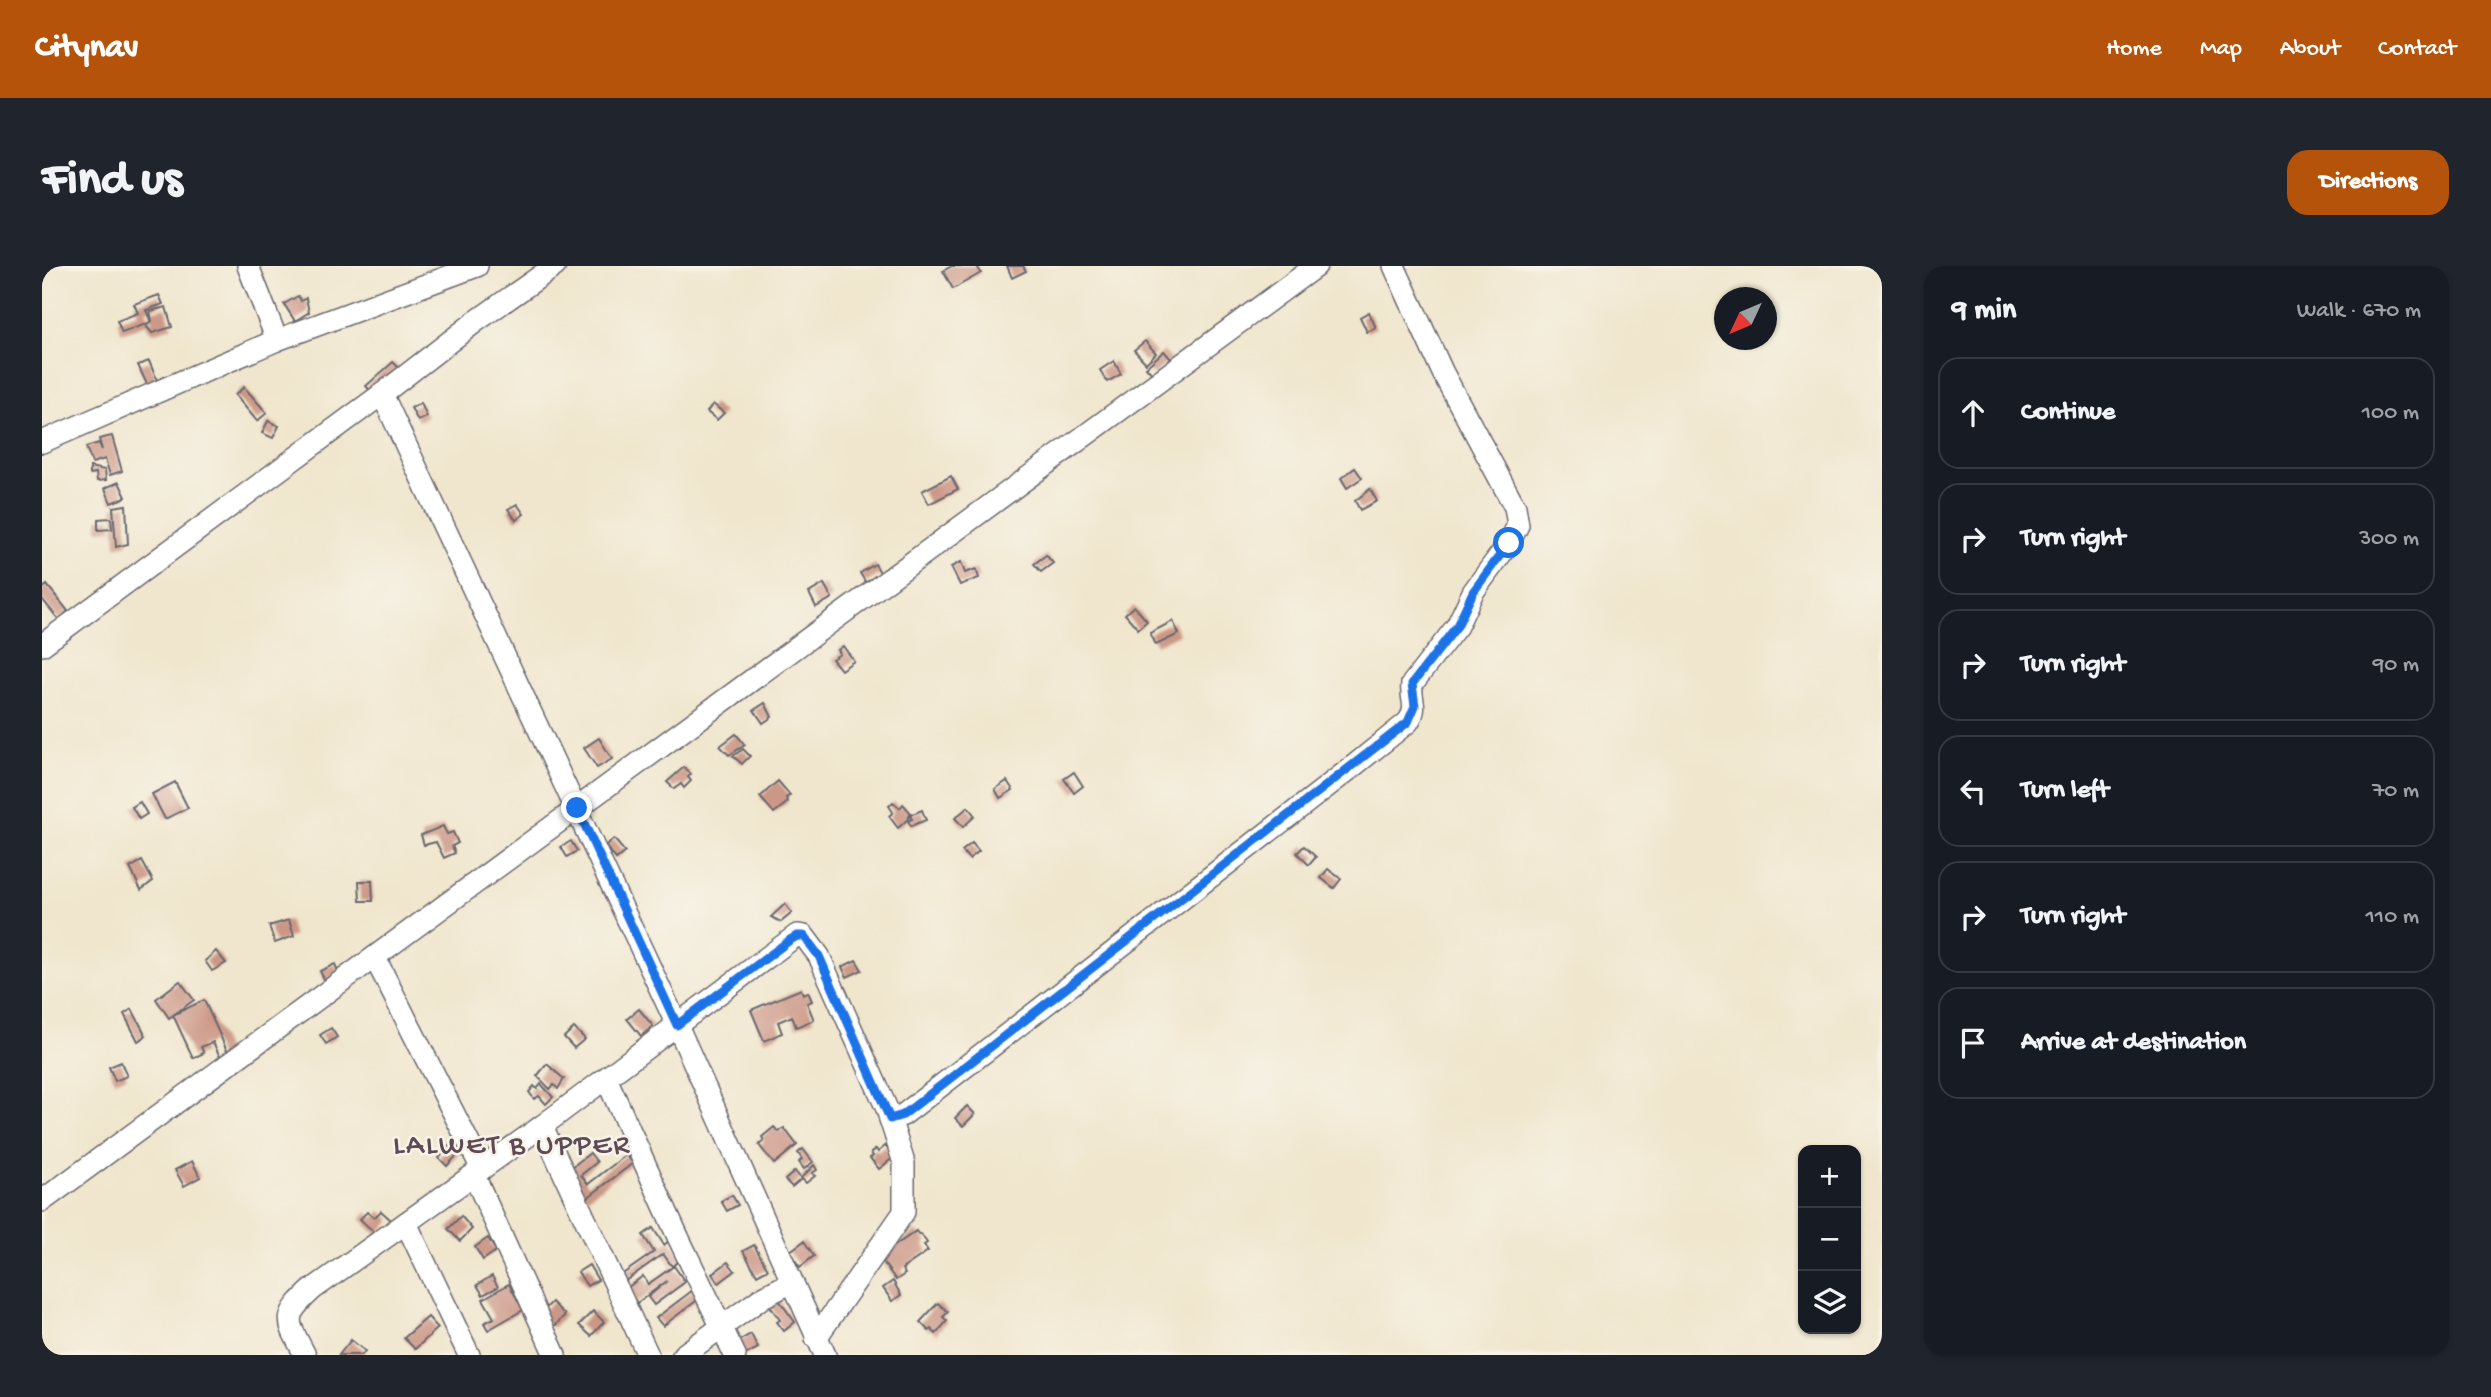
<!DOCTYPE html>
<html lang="en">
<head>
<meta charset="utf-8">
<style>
  :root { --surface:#171b24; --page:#20242c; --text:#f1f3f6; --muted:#9ea1a6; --line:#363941; --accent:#b45309 }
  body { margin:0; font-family:"Gochi Hand",sans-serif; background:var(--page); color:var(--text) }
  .controls { position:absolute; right:21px; bottom:21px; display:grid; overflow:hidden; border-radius:14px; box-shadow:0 2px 5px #0004 }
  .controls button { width:63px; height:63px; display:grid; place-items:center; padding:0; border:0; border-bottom:2px solid var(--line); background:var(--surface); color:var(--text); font:35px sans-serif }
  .compass { position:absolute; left:1672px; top:21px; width:63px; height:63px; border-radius:50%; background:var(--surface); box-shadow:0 2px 5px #0004; rotate:226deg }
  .stop { position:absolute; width:21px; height:21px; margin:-16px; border:5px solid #1a73e8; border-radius:50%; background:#fff }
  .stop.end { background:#1a73e8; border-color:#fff; box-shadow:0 2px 7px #0008 }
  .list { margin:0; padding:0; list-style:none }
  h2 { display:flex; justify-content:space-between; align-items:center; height:91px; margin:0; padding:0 28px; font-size:30px }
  h2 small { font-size:23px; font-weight:400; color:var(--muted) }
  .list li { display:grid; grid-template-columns:46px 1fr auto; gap:21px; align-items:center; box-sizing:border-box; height:112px; margin:0 14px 14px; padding:0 14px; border:2px solid var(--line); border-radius:21px }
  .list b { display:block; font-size:26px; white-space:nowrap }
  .list em { font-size:23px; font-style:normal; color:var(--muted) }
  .icon { flex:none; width:38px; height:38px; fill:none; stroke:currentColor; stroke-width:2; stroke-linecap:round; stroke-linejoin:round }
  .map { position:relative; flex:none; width:1840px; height:1089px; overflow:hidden; border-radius:21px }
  header { display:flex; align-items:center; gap:42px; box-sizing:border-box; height:98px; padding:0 35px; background:var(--accent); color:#fff }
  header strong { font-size:33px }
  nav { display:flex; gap:38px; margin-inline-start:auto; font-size:24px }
  .intro { display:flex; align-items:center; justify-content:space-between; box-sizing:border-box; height:168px; padding:0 42px }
  h1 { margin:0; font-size:49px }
  .button { padding:18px 32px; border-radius:21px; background:var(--accent); color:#fff; font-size:24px; font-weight:700 }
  main { display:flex; gap:42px; padding:0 42px }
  aside { flex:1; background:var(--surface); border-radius:21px; box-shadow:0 2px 5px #0004 }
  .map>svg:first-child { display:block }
  .building { fill:#cc9786 }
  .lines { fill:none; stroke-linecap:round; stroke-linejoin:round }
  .minor-casing { stroke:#6a676e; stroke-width:24 }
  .minor { stroke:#fff; stroke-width:21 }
  .route { stroke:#1a73e8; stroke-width:9 }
  .labels { text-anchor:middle; stroke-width:5; stroke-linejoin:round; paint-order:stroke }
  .quarter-label { font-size:30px; letter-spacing:2px; fill:#5e4b55; stroke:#f7f3e8 }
</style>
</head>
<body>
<header>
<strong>Citynav</strong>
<nav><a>Home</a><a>Map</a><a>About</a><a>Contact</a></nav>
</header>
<div class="intro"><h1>Find us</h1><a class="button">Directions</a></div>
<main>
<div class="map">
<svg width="1840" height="1089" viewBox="0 0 1840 1089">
  <rect width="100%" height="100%" fill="#f7f3e8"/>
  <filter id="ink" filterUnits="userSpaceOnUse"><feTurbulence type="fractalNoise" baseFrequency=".0143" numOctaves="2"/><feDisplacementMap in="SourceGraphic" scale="14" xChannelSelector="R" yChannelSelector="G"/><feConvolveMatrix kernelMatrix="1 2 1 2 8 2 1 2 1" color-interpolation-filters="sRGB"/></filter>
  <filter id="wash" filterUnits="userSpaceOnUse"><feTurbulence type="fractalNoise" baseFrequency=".00686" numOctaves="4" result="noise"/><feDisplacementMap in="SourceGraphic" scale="28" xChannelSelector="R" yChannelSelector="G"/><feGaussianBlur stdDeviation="1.57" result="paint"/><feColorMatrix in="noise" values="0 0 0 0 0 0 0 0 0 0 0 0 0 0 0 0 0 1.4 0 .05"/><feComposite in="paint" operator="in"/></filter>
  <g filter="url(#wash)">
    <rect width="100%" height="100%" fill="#f0e6cd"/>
    <g id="blocks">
      <g class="building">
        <polygon points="910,0 935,0 939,7 911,23 901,5"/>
        <polygon points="965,0 981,0 984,5 970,12"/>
        <polygon points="117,29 121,38 104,44 109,56 80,67 75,55 96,47 92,38"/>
        <polygon points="256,30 259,35 264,32 267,46 253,55 242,38"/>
        <polygon points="124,41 130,61 110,67 104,60 110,55 108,45"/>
        <polygon points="1327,46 1334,62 1325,66 1318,51"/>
        <polygon points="1103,75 1114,87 1104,97 1092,84"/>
        <polygon points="1122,85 1129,93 1111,109 1104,101"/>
        <polygon points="107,95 118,121 108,125 96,99"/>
        <polygon points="1072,95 1079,108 1065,116 1058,104"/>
        <polygon points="351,96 360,105 333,130 324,120"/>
        <polygon points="202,121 225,147 215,155 193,129"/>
        <polygon points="379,137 385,151 376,155 369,142"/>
        <polygon points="671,138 682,147 675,154 665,146"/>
        <polygon points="226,155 237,160 231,172 220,167"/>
        <polygon points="70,170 80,205 68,209 63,193 50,197 44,181 57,177 60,184 57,173"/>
        <polygon points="48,201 63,204 64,214 55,215 54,207 48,208"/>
        <polygon points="1313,202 1320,212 1305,222 1299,212"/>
        <polygon points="909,210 916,223 887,238 880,225"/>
        <polygon points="77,216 84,231 69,237 63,222"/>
        <polygon points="1328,223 1335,235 1318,244 1313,235"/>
        <polygon points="475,238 482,248 474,254 466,243"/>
        <polygon points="84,239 86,278 74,281 71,241"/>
        <polygon points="69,252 70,263 56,264 56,253"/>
        <polygon points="1004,289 1011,297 999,306 992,298"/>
        <polygon points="919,296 923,307 934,303 937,312 918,319 909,301"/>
        <polygon points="833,298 839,308 824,317 818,307"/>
        <polygon points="782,318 790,332 774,341 767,327"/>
        <polygon points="5,319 26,345 17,354 0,333 0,323"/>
        <polygon points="1092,340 1105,355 1096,363 1083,348"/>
        <polygon points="1131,355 1137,368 1114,379 1108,367"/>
        <polygon points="801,380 812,395 799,404 790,393 798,388 796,384"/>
        <polygon points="723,437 730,451 721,457 712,444"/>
        <polygon points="694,468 703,479 687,489 678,480"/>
        <polygon points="557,472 570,493 555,502 542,482"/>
        <polygon points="701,483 708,490 700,498 691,490"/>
        <polygon points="642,501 649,508 646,511 649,515 642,522 639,518 632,523 625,516"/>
        <polygon points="1032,506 1041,520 1032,527 1022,513"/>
        <polygon points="736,515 748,529 744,532 746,536 732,547 718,531"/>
        <polygon points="965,515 971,524 958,532 953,523"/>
        <polygon points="133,516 146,542 123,553 110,528"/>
        <polygon points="98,536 105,548 97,553 90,541"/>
        <polygon points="851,536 858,542 861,538 869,547 866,553 856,562 847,550 851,546 847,540"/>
        <polygon points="926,541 933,550 921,561 913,552"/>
        <polygon points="880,544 884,554 869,560 866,555 870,553 868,549"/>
        <polygon points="401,560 405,568 411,566 416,577 410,580 413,587 402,592 394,576 382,579 379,569"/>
        <polygon points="572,573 583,586 574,593 563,580"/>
        <polygon points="529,575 535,585 525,591 519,581"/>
        <polygon points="930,577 937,585 927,593 920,585"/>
        <polygon points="1262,580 1274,591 1267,599 1255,587"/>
        <polygon points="100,595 111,615 99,624 88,602"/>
        <polygon points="1286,603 1299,613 1292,622 1279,612"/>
        <polygon points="317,615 330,615 331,635 318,635"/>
        <polygon points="743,638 750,647 739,656 729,651"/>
        <polygon points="247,654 252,670 233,677 227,660"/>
        <polygon points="174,685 184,697 170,705 163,695"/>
        <polygon points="814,694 820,704 805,711 800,701"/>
        <polygon points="293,698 298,711 284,717 278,705"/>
        <polygon points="138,715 152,734 131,749 162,734 186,787 178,791 171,776 159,781 162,787 151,792 131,749 127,752 114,733"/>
        <polygon points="759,723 761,728 766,726 770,735 765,737 772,754 754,761 750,750 736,756 740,767 722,775 709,744"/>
        <polygon points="90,743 104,770 96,775 82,748"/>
        <polygon points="597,743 611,760 599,770 585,753"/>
        <polygon points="289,762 295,771 284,778 278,769"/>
        <polygon points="532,762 543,773 532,782 522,771"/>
        <polygon points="79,796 85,810 73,815 67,801"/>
        <polygon points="505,798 522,813 516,823 512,819 508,823 495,810"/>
        <polygon points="499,818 511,831 504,838 497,830 492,833 487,826 492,820 495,823"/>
        <polygon points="925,840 933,848 921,860 913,852"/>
        <polygon points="732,861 737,866 742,862 755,879 732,898 717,879 722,875 720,871"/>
        <polygon points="410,877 419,885 405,900 397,892"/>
        <polygon points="843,880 853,890 837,903 828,892 831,890 829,887 834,883 836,886"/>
        <polygon points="761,883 771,896 762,903 757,896 760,893 756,887"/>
        <polygon points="548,887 555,896 539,909 546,918 584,889 591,897 545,932 525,905"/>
        <polygon points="150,895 158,911 142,920 133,904"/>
        <polygon points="772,899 775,904 770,907 773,910 764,917 759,912"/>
        <polygon points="753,905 759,913 750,921 743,914"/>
        <polygon points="690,929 696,939 685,945 679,935"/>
        <polygon points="339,945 349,954 335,969 318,953 325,946 332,952"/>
        <polygon points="419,950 430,963 418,975 406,963"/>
        <polygon points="611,962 622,979 628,974 641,992 630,1000 621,988 579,1018 575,1012 612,986 601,969"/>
        <polygon points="874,965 877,969 879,968 885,977 882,979 886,985 860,1003 863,1008 854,1014 837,991"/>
        <polygon points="446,972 454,985 441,994 433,981"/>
        <polygon points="762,975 772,990 758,1001 747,986"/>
        <polygon points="712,979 726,1003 715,1009 701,985"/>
        <polygon points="686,996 693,1005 677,1017 670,1008"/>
        <polygon points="547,999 556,1014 545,1020 536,1006"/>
        <polygon points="632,1000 643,1016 612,1039 606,1031 625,1015 595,1037 585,1022 601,1010 606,1018"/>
        <polygon points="450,1010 456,1021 441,1029 435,1019"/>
        <polygon points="851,1015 859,1029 850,1035 841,1022"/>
        <polygon points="467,1018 481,1044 446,1064 442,1057 452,1052 441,1033"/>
        <polygon points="651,1024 658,1032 621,1060 614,1052"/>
        <polygon points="734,1030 753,1056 742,1065 735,1056 738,1054 725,1036"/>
        <polygon points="510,1036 523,1049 511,1062 498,1048"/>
        <polygon points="896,1037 906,1046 901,1051 905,1055 894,1068 889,1063 887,1065 878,1056"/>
        <polygon points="551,1045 562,1056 549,1070 537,1059"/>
        <polygon points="386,1051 396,1062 373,1083 362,1072"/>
        <polygon points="709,1068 716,1082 703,1089 693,1077"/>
        <polygon points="309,1074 323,1085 320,1089 297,1089"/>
      </g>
    </g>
  </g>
  <g filter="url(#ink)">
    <use href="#blocks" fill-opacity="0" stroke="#6a676e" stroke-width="2"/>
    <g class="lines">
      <g class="minor-casing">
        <g id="minor">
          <polyline points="206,0 235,74"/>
          <polyline points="340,128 635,759 783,1089"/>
          <polyline points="0,176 235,74 435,0"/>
          <polyline points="0,379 340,128 433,56 513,0"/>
          <polyline points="333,692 440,903"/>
          <polyline points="564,812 637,973 693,1089"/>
          <path d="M 848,853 L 861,849 L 1309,502 L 1366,456 C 1377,440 1368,435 1370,418 L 1415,360 L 1431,326 L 1467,277 L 1476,259 L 1473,241 L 1401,107 L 1352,0"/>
          <polyline points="500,860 606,1089"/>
          <polyline points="432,909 513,1089"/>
          <polyline points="0,935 1274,0"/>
          <polyline points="364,957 427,1089"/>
          <path d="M 263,1089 C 245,1054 239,1052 271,1023 L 500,860 L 755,669 L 762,670 L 777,690 L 845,843 L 862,897 L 862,946 L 774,1072"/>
          <polyline points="641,1089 721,1031 750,1016"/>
        </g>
      </g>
      <use href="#minor" class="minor"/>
    </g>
  </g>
  <g class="lines" filter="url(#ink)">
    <polyline class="route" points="535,542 635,759 748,674 755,670 762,670 777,690 848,853 861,849 1366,456 1373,440 1370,418 1415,360 1431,326 1467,277"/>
  </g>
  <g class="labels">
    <g class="quarter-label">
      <text x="470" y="887">LALWET B UPPER</text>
    </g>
  </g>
</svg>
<div class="controls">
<button>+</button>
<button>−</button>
<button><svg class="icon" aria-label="layers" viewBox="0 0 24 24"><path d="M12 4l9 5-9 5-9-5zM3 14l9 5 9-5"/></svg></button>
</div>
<svg class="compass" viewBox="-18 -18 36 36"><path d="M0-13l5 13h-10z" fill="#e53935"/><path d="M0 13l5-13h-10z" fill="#9ea1a6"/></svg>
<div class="stop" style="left:1467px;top:277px"></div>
<div class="stop end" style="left:535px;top:542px"></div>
</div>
<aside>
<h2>9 min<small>Walk · 670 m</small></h2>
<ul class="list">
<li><svg class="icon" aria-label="ahead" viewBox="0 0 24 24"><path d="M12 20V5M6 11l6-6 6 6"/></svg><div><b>Continue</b></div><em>100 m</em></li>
<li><svg class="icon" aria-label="right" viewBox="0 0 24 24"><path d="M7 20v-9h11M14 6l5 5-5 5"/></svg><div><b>Turn right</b></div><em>300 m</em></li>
<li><svg class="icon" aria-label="right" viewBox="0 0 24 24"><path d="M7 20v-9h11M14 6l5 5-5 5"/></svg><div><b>Turn right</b></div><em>90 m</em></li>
<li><svg class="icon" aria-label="left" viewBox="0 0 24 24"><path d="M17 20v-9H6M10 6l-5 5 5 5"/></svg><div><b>Turn left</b></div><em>70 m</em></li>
<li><svg class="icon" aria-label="right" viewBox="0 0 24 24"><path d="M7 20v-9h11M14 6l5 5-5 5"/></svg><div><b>Turn right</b></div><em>110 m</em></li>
<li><svg class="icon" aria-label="arrive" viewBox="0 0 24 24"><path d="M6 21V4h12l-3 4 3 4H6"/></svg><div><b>Arrive at destination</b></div></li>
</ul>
</aside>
</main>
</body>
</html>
